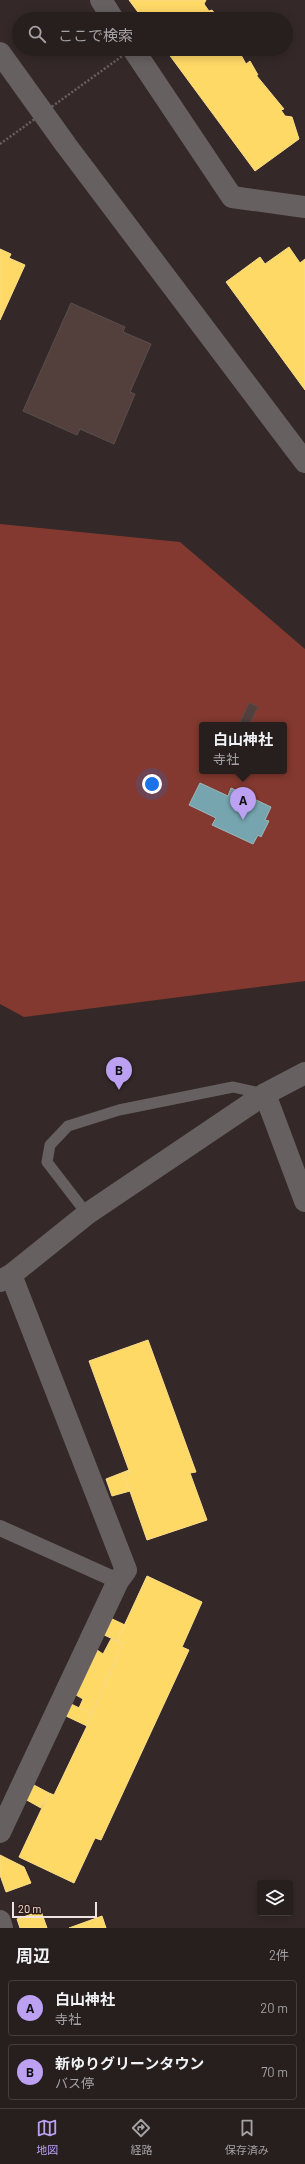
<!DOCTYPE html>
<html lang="ja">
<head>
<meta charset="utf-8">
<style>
  :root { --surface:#271f1e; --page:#332c2b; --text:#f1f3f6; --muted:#a4a2a4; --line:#433d3c; --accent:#bca0f2 }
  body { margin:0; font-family:Barlow,"Noto Sans JP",sans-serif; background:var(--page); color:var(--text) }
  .controls { position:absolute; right:12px; bottom:12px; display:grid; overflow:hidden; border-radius:4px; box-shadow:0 2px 10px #0003 }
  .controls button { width:36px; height:36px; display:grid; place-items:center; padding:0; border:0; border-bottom:1px solid var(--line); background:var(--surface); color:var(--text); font:20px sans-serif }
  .scale { position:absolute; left:12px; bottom:10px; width:85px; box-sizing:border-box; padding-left:4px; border:2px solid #f0e2df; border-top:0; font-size:11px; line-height:14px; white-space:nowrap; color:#f0e2df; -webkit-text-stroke:3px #2f1c18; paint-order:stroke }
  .you { position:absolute; left:152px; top:784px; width:14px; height:14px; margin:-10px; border:3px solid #fff; border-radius:50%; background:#1a73e8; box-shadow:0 0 0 6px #1a73e833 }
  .badge { display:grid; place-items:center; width:26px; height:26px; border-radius:50%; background:var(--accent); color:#111; font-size:13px; font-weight:700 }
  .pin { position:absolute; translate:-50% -33px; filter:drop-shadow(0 1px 2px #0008) }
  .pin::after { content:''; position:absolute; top:21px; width:14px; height:12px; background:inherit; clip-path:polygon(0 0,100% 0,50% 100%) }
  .popup { position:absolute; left:199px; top:722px; width:88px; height:52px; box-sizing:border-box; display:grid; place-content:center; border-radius:4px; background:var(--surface); filter:drop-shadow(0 1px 3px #0005); font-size:13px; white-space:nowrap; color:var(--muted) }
  .popup b { font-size:15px; color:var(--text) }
  .popup::after { content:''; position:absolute; left:50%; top:100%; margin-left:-8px; border:8px solid transparent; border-top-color:var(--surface) }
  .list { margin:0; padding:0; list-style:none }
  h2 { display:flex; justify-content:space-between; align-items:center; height:52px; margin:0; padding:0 16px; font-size:17px }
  h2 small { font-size:13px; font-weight:400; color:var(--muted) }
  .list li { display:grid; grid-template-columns:26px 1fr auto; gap:12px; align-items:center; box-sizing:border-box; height:56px; margin:0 8px 8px; padding:0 8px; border:1px solid var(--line); border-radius:4px }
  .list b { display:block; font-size:15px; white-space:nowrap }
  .list p { margin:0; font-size:13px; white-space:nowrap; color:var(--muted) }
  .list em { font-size:13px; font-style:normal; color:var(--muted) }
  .icon { flex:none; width:22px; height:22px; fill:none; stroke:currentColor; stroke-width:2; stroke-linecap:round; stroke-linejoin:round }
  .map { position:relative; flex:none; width:305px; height:1928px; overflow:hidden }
  .search { position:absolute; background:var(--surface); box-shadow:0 2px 10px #0003; left:12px; right:12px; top:12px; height:44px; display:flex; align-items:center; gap:10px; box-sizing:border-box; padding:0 14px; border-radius:22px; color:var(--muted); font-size:15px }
  .sheet { height:180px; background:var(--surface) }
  nav { display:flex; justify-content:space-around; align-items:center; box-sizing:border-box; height:56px; border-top:1px solid var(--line); background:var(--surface); font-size:11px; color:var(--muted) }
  nav a { display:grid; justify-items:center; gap:2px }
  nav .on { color:var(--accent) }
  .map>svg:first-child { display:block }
  .forest { fill:#83392f; fill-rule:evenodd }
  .homes { fill:#ffd966; stroke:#fadc8a }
  .public { fill:#76a5af; stroke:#9bb7bd }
  .building { fill:#533f3c; stroke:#584f4d }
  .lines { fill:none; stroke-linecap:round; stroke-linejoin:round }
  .service { stroke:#666160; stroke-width:11 }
  .pedestrian { stroke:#666160; stroke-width:16 }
  .minor { stroke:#666160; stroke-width:22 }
  .tertiary { stroke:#666160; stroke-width:22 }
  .path-bridge { stroke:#67605f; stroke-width:2.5; stroke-dasharray:2 2; stroke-linecap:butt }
</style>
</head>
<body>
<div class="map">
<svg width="305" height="1928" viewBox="0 0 305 1928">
  <rect width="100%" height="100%" fill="#342928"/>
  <path class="forest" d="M 0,524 L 180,542 L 305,649 L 305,981 L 24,1017 L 0,1004 ZM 202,725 L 284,725 L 284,771 L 202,771 Z"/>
  <g class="homes">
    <polygon points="129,0 206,0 204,4 209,11 212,10 219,19 143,19"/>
    <polygon points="165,49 241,49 244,53 241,55 246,64 250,61 258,75 256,75 284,109 281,110 285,116 292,117 299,139 255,171"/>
    <polygon points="289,247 300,263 305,259 305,390 226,282 260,257 265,264"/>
    <polygon points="0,249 11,254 9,258 25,265 0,320"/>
    <polygon points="148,1340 196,1472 190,1473 207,1520 147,1540 125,1477 130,1473 89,1361"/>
    <polygon points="129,1470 130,1473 125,1477 130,1491 112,1496 106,1479"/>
    <polygon points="147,1576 202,1602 182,1647 189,1650 101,1840 95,1838 74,1883 19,1857 49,1793 54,1795 87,1726 123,1643 117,1641"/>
    <polygon points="108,1617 125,1625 117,1641 100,1633"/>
    <polygon points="111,1639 123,1643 92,1714 79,1708 83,1699 76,1695 97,1650 103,1654"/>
    <polygon points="71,1704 92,1714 87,1726 66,1716"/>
    <polygon points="32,1784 49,1793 41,1808 25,1799"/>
    <polygon points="0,1855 24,1867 31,1883 6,1892 0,1875"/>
    <polygon points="41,1911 47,1928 20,1928 17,1919"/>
    <polygon points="102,1916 106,1928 69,1928"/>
  </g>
  <polygon class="public" points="200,783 228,796 231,788 271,807 265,820 269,821 261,837 258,835 253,844 212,825 216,818 189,805"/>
  <g class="building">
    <polygon points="71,303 125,327 123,332 151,344 130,392 135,394 114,444 80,429 77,435 23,411"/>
    <polygon points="249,703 258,707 249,725 242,725 239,724"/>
  </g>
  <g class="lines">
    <polyline class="service" points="87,1214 47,1162 50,1145 68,1126 119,1110 233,1087 264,1094"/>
    <polyline class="pedestrian" points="0,1528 118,1581"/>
    <g class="minor">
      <polyline points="101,0 113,19"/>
      <polyline points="133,49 232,197 305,207"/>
      <polyline points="265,1094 305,1201"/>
      <polyline points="0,1832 118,1581 126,1570 11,1275"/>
      <polyline points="0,1921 2,1928"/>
    </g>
    <g class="tertiary">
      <polyline points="0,53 66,145 305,462"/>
      <polyline points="0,1281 11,1275 87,1214 265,1094 305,1073"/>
    </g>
    <polyline class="path-bridge" points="0,144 132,49"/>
  </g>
</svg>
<div class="controls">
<button><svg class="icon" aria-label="layers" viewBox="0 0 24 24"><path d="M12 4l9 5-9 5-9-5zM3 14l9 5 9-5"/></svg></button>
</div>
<div class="scale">20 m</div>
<div class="you"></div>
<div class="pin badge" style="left:243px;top:820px">A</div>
<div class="popup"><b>白山神社</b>寺社</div>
<div class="pin badge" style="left:119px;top:1090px">B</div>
<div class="search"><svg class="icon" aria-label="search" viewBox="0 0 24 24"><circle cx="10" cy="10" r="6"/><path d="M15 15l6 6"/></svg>ここで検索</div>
</div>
<section class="sheet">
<h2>周辺<small>2件</small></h2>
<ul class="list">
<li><span class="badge">A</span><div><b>白山神社</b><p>寺社</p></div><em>20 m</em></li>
<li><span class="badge">B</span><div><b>新ゆりグリーンタウン</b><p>バス停</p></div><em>70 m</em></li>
</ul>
</section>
<nav>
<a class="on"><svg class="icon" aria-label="map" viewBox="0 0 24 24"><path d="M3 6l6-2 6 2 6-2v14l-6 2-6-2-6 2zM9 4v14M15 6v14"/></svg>地図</a>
<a><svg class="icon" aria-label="directions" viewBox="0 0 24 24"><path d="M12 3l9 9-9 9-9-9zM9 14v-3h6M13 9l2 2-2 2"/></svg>経路</a>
<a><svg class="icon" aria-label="saved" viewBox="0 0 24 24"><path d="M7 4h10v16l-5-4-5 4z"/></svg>保存済み</a>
</nav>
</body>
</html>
